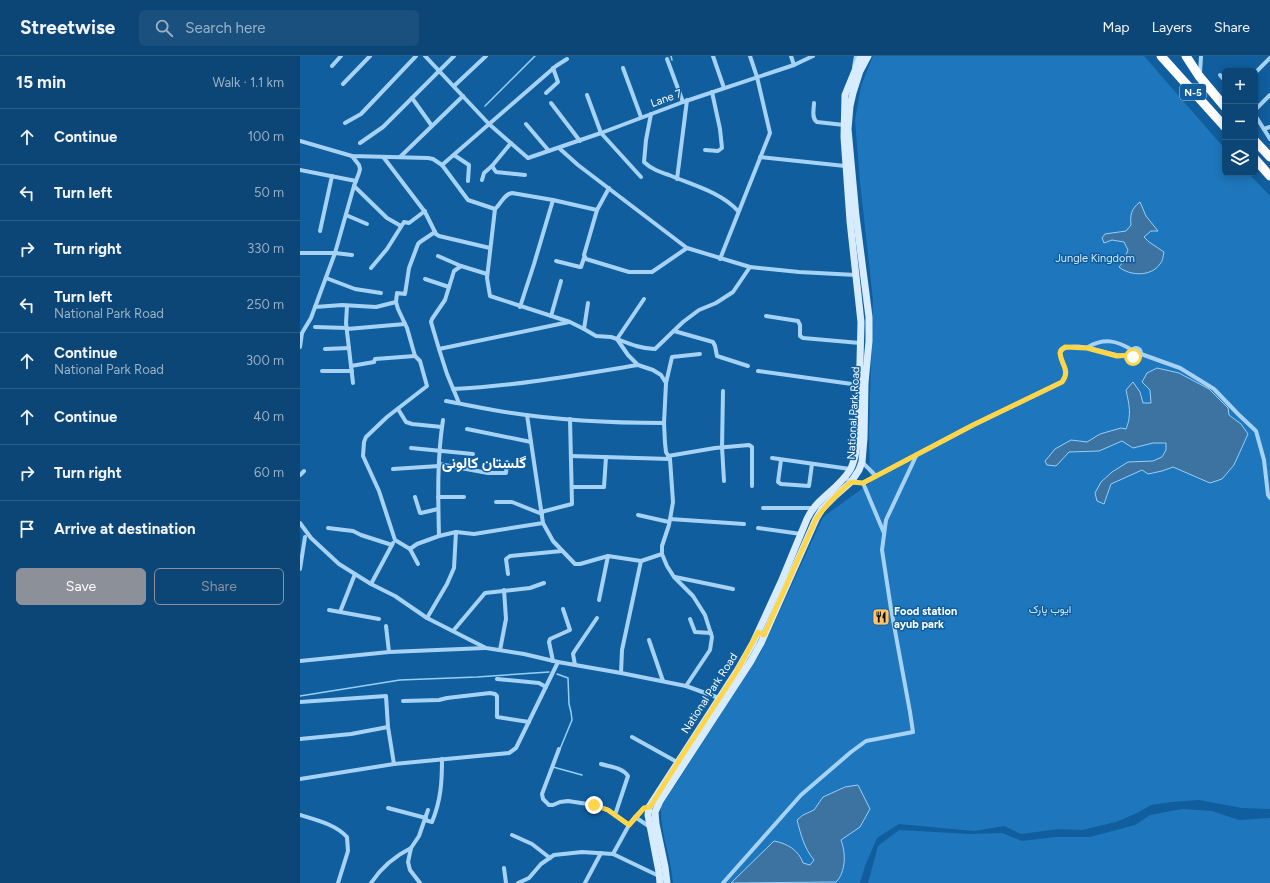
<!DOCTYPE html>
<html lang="en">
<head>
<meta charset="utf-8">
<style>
  :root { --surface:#0c4676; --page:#1a507e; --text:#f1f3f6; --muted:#9ab1c5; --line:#2c5e88; --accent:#8c9099 }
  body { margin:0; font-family:Figtree,Vazirmatn,sans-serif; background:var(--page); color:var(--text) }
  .controls { position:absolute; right:12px; top:12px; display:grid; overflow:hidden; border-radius:6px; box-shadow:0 2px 10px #0003 }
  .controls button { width:36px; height:36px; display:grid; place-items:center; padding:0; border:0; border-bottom:1px solid var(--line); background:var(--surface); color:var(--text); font:20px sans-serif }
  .stop { position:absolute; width:12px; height:12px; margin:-9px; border:3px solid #ffd54a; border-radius:50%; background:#fff }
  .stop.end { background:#ffd54a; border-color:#fff; box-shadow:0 1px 4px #0008 }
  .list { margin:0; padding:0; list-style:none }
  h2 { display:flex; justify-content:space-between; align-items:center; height:52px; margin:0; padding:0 16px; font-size:17px }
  h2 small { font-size:13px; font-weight:400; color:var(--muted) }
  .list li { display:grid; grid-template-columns:26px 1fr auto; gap:12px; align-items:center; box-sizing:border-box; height:56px; padding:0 16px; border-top:1px solid var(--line) }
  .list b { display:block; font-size:15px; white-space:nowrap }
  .list p { margin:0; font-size:13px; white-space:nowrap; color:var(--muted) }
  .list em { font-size:13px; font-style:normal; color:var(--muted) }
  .actions { display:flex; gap:8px; padding:12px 16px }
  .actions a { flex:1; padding:9px 0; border:1px solid var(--accent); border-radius:6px; text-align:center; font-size:14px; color:var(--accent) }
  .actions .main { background:var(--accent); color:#fff }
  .icon { flex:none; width:22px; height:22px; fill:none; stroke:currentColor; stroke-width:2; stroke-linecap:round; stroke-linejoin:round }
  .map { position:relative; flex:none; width:970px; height:827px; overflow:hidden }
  header { display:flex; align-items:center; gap:24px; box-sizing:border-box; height:56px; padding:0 20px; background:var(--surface); border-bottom:1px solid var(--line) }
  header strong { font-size:19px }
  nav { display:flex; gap:22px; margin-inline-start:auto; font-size:14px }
  .search { width:280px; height:36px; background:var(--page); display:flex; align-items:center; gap:10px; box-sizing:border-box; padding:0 14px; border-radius:6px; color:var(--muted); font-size:15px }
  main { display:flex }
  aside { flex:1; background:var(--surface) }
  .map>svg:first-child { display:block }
  .green { fill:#1e77bc }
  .water { fill:#3c73a1; stroke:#98cff9 }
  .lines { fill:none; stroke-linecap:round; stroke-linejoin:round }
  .stream { stroke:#98cff9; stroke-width:1.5 }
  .street { stroke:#a6d3f5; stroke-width:4 }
  .secondary { stroke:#d7ecfe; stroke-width:7 }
  .highway { stroke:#fff; stroke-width:9 }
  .route { stroke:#ffd54a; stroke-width:5 }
  .labels { text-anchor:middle; stroke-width:3; stroke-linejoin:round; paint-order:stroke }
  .shield { fill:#105e9e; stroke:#b7cfe2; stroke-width:1 }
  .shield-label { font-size:10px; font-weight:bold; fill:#fff }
  .street-label { font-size:11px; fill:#fff; stroke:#105e9e }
  .park-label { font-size:11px; fill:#cfeafe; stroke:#105e9e }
  .poi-label { font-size:11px; font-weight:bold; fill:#fff; stroke:#105e9e; text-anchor:start }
  .district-label { font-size:15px; font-weight:bold; fill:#fff; stroke:#105e9e }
</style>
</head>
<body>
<header>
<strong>Streetwise</strong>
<div class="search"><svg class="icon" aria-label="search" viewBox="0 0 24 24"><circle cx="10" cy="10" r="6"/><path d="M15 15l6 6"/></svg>Search here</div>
<nav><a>Map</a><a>Layers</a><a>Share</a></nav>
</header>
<main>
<aside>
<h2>15 min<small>Walk · 1.1 km</small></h2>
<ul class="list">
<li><svg class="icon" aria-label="ahead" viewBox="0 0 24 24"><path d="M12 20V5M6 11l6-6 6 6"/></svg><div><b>Continue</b></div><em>100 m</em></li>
<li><svg class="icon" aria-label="left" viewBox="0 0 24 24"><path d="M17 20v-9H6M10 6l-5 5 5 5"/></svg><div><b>Turn left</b></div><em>50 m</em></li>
<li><svg class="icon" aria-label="right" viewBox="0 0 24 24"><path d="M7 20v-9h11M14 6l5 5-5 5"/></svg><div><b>Turn right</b></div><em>330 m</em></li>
<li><svg class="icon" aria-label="left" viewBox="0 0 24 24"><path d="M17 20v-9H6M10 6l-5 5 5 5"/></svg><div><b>Turn left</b><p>National Park Road</p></div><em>250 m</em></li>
<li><svg class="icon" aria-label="ahead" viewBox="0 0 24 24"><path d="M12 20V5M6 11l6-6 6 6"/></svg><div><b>Continue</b><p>National Park Road</p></div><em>300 m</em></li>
<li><svg class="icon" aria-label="ahead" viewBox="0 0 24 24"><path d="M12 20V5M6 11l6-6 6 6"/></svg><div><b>Continue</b></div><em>40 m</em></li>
<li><svg class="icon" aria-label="right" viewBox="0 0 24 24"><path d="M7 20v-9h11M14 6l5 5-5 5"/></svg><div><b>Turn right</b></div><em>60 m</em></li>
<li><svg class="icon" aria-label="arrive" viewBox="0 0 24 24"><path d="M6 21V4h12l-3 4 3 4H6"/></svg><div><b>Arrive at destination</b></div></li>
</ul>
<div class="actions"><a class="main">Save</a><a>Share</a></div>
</aside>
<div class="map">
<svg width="970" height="827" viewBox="0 0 970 827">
  <rect width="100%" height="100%" fill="#105e9e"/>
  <g class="green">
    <path d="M 573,0 L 844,0 L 925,93 L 925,117 L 948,117 L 970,140 L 970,753 L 942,752 L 899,744 L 872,746 L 851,749 L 837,757 L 816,766 L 782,774 L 759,773 L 721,778 L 704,770 L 674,775 L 599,768 L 577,782 L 565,810 L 560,827 L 373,827 C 371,801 360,777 361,751 L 461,596 L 523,461 L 570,427 L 569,374 L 573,244 L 560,126 L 555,64 L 561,30 Z"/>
    <polygon points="882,753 912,755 939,764 970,762 970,827 568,827 578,790 599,774 670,778 702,777 722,785 755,781 790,781 835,769 850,759"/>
  </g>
  <g class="water">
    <path d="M 840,146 L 846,160 L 858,175 L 851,175 L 844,181 L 849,186 L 864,196 C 863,200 863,205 860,208 C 851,221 830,220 819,211 L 823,206 L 828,194 L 824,186 L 812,184 L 804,187 L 802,182 L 805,178 L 826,175 L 831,169 C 830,159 831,153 840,146 Z"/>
    <path d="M 857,312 L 879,317 L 909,333 L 928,352 L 929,359 L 941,368 L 948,378 L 934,409 L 922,423 L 910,427 L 873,411 L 862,415 L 848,418 L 842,414 L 811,428 L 804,448 L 797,445 L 795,437 L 801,426 L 812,416 L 828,406 L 853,405 L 862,401 L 866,394 L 866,387 L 853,387 L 833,392 L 822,385 L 799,395 L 769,396 L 756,410 L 747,409 L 745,405 L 755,393 L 771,384 L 787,386 L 800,378 L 821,372 L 826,373 C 832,359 829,348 826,334 L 833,326 L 840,336 L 843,347 L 851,347 L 850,334 L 842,326 L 847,317 Z"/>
    <path d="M 558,729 L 570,753 L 560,771 L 541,784 C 546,797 546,816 536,826 L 431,827 L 474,785 C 486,787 499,794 503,807 L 510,809 L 514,804 C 504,792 501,779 497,764 L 503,759 L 514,754 L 523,741 L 545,731 Z"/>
  </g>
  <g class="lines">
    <g class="stream">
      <polyline points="371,0 372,4"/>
      <polyline points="185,50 235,0"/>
      <polyline points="257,618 268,622 269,648 271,656 272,664 260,693"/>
      <polyline points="0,640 100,624 177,621 249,616"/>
      <polyline points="253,711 282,719"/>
    </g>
    <g class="street">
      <polyline points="125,0 189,68 228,102 301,77 383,46 494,9 513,0"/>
      <polyline points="413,0 424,32"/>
      <polyline points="491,0 494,9"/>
      <path d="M 267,3 L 256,10 L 142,109 L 168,144 L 195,153 C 201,148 204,138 212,137 L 253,144 L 297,154"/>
      <polyline points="367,3 383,46"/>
      <polyline points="32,10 41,0"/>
      <polyline points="554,11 556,0"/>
      <polyline points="323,12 341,61"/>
      <polyline points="900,17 901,0"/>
      <polyline points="955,17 970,2"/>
      <polyline points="920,19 925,25"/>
      <polyline points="43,28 70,0"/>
      <polyline points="154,30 186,0"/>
      <polyline points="246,37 258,26 253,12"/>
      <polyline points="287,39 301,77 341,121"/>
      <polyline points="112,42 132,70"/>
      <polyline points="251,47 280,85"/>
      <path d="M 514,47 C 514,53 511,62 517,66 L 544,69"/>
      <polyline points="955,54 970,39"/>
      <path d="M 351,58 L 346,84 L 344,106 C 351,113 360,116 369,119 C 392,129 421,136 438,155"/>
      <polyline points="955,59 970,83"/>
      <polyline points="45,67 61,58 116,0"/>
      <polyline points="226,68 249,95"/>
      <polyline points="964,73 970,71"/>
      <polyline points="0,85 52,100 128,102 133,103 142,109"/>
      <polyline points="60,87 83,71 154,0"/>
      <polyline points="259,92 278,109 387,192 450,211 499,216 556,219"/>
      <polyline points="405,94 418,95 422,92 420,73 412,36"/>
      <polyline points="154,99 169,109 168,125"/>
      <polyline points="100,101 163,40"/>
      <polyline points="460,101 545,110"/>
      <polyline points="84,102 125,156 136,178 139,180 190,192"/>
      <polyline points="192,110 196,116 225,119"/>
      <polyline points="0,114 56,125"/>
      <polyline points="377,123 387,44"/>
      <polyline points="182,124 184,117 192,110 211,87"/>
      <polyline points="54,130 87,162 101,170"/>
      <polyline points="309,132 297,154 284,199 286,203 329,216 352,216 387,192"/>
      <polyline points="195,153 187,222 190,240 270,266 284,273 296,280 311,281 317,283 328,299 338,309 353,314 361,319 366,327 364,367 365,387 366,396 370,403 373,446 369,469 362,490 362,498 367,510 374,521 393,540 405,559 412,581 410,594 386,630 419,642"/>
      <polyline points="46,159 67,168"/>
      <polyline points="20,175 32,120"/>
      <polyline points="135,176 120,186 118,188 109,212 105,238 97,237 96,246 98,253 107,272 115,300 120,305 127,330 87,361 66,381 64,386 63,400 79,435 95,484 110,493 117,488 139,480 156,476 174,478 243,467 253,485 275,508 280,508 308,500 341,505"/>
      <polyline points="0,197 35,197 52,199"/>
      <polyline points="138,200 161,210"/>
      <polyline points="420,203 470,77 457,21 450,0"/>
      <polyline points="256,205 280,211 281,211 284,202"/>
      <polyline points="71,212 87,193 104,166 109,167 125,155"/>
      <polyline points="187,218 161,210 154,215 145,244 132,263 131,266 139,293 269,266"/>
      <polyline points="26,222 55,233 81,237"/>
      <polyline points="125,223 149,231"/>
      <path d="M 344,243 L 317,283 C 330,288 342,293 355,293 L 383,266 L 399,254 L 416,247 L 433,236 L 450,211"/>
      <polyline points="47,250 46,267 53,327"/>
      <polyline points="15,251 42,249 76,251 96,246"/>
      <polyline points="220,251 234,208 253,144"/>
      <polyline points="251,260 261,225"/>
      <polyline points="466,260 498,265 500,269 500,280 503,282 560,287"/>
      <polyline points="15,271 47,272"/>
      <polyline points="47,273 105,268"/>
      <polyline points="284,273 288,247"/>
      <polyline points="374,275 413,286 415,290 417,300 448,310"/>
      <polyline points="0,291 2,277 11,262 35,197 54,130 59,117 60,113 59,109 52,100"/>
      <path d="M 788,291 C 804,282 816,284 832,294"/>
      <circle cx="836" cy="297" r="5"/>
      <polyline points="25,293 49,292"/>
      <polyline points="139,293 147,318 159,347"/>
      <polyline points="841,298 880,312 914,333 938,358 956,375 964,404 968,439 970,442"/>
      <polyline points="51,310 74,306 75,303 115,300"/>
      <polyline points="22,315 52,315"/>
      <polyline points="458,315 559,329"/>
      <polyline points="366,327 372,301 400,298"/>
      <path d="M 153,333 C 216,330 277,319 338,309"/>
      <polyline points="423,335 422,391 424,425"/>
      <path d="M 146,345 C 168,349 190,354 212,357 C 263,365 313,367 364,367"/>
      <polyline points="98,353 106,366 112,368 142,371"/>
      <polyline points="227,359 243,467"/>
      <polyline points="167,373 231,386"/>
      <polyline points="111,392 173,398"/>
      <polyline points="271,400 370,403"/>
      <polyline points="368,400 415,392 449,389 452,391 452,430"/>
      <polyline points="472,402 550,413"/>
      <polyline points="481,404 478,426 481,428 509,430 512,408"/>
      <polyline points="562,406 576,420"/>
      <polyline points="139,408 188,417 206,417 207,406"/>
      <polyline points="93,413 139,410"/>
      <polyline points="0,419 4,415"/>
      <path d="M 545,421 L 551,426 L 563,427 L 673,369 L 762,326 C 771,314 761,310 760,297 C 766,282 804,297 816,299 C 822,300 826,300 832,299"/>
      <polyline points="563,427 584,477"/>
      <polyline points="272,431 304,431 306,401"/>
      <polyline points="115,441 120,457 121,457 138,453"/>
      <polyline points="138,441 164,441"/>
      <polyline points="196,446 212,446 242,458"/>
      <polyline points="463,452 513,452"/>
      <polyline points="241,456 272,448 270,363"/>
      <polyline points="338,459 369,466"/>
      <polyline points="370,463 444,468"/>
      <polyline points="0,467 11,482 39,508 71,528 95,540 127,562 186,592 224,598 258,606 321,617 386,630"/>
      <polyline points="28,472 53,475 61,479 92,489"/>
      <polyline points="458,472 501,478"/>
      <path d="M 139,480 C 138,441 137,403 143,364"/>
      <polyline points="110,493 118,508"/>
      <polyline points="0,513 5,481"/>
      <polyline points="208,518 206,503 210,500 262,495"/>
      <polyline points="375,521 433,533"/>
      <polyline points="71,528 93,487"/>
      <polyline points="299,544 308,500"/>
      <polyline points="29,554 79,563"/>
      <polyline points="40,556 55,518"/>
      <polyline points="127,562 147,528 154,512 156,476"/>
      <polyline points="390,563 395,576 411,577"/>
      <polyline points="86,570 89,596"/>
      <polyline points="153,575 185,537 230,532 244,527"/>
      <polyline points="349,584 363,625"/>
      <polyline points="200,594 206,563 204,534"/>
      <polyline points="0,605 89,596 185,592"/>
      <polyline points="253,605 249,586 250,583 270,574 263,553"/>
      <polyline points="275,609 273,598 274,596 297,562"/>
      <polyline points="321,617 322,594 341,505 362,498"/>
      <polyline points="197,623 239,627 246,631"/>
      <polyline points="103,645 139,644 147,642 190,637 195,638 197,640 197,661 229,666"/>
      <polyline points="0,646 86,640 88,671 94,708"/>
      <polyline points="332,681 377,706"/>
      <polyline points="0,683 51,678 88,671"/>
      <polyline points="259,693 242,738 243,743 249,749 253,749 260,746 268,745 294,749 308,754 329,769"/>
      <path d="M 301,708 C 310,711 322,711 328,720 L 315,759"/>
      <polyline points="0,723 94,708 209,697 216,692 258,606"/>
      <polyline points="88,752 126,762"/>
      <path d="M 0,759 C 16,764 35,768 47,781 L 48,795 L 38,827"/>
      <polyline points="335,761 344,752 349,751"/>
      <path d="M 125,764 L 132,766 C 141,744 142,726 142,703"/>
      <polyline points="212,779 232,788 250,802"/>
      <polyline points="313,798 329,769 335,761 350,771"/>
      <polyline points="204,812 206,827"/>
      <path d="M 71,827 C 81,812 95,800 111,792"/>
      <polyline points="120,827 110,814 108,806 111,792 119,780 128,754"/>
      <polyline points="218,827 229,822 241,808 254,799 282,796 313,798 359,820"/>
      <polyline points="285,827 301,797"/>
      <polyline points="423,827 501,739 551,696 566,685 613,676 610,656 591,553 582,494 586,464 617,398"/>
    </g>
    <g class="secondary">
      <path d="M 360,827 L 359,816 L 348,759 L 349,751 L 437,615 L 453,587 L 481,526 L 507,463 C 510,457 514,451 519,446 C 530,435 542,427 550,414 C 555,406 556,394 558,384 L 561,266 L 550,165 L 544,81 L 545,39 L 561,0"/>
      <polyline points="367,827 365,811 356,768 355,756 360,745 451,605 461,587 516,463 522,453 534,441 551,426 559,414 562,406 564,382 565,327 569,285 569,261 556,160 548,73 550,50 553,37 560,15 568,0"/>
    </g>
    <g class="highway">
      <polyline points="861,0 925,71"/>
      <polyline points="886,0 899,20 925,51"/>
      <polyline points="955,85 970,101"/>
      <polyline points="955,103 970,120"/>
    </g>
  </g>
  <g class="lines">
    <path class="route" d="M 294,749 L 308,754 L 329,769 L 344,752 L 350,751 L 380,703 L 437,615 L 458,576 L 464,579 L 516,463 C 526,449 538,437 551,426 L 563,427 L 673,369 L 762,326 C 771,314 761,309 760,297 L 761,294 L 765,291 L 787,292 L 817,300 L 832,299 L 833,301"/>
  </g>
  <defs>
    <g id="restaurant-square" transform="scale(0.9)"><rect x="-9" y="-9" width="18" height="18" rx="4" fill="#ffc46a" stroke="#105e9e"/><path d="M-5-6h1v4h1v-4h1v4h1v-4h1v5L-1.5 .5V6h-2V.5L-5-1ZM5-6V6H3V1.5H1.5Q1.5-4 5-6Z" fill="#111"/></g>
  </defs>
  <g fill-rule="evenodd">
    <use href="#restaurant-square" x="581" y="561"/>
  </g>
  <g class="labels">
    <rect class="shield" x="880" y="28" width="26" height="16" rx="3"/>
    <g class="shield-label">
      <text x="893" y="40">N-5</text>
    </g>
    <g class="street-label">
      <text transform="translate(366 42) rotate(-20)" y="4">Lane 7</text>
      <text transform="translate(553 357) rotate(-87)" y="4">National Park Road</text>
      <text transform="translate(409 637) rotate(-57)" y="4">National Park Road</text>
    </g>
    <g class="park-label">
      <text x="795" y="206">Jungle Kingdom</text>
      <text x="750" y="557">ایوب پارک</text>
    </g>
    <g class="poi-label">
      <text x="594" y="559">Food station<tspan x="594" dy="13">ayub park</tspan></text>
    </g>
    <g class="district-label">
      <text x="184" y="412">گلستان کالونی</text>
    </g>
  </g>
</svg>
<div class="controls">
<button>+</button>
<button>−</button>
<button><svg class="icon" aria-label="layers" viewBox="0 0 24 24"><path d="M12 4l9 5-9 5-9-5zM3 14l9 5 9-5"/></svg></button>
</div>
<div class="stop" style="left:833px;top:301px"></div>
<div class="stop end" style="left:294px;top:749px"></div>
</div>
</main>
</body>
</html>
